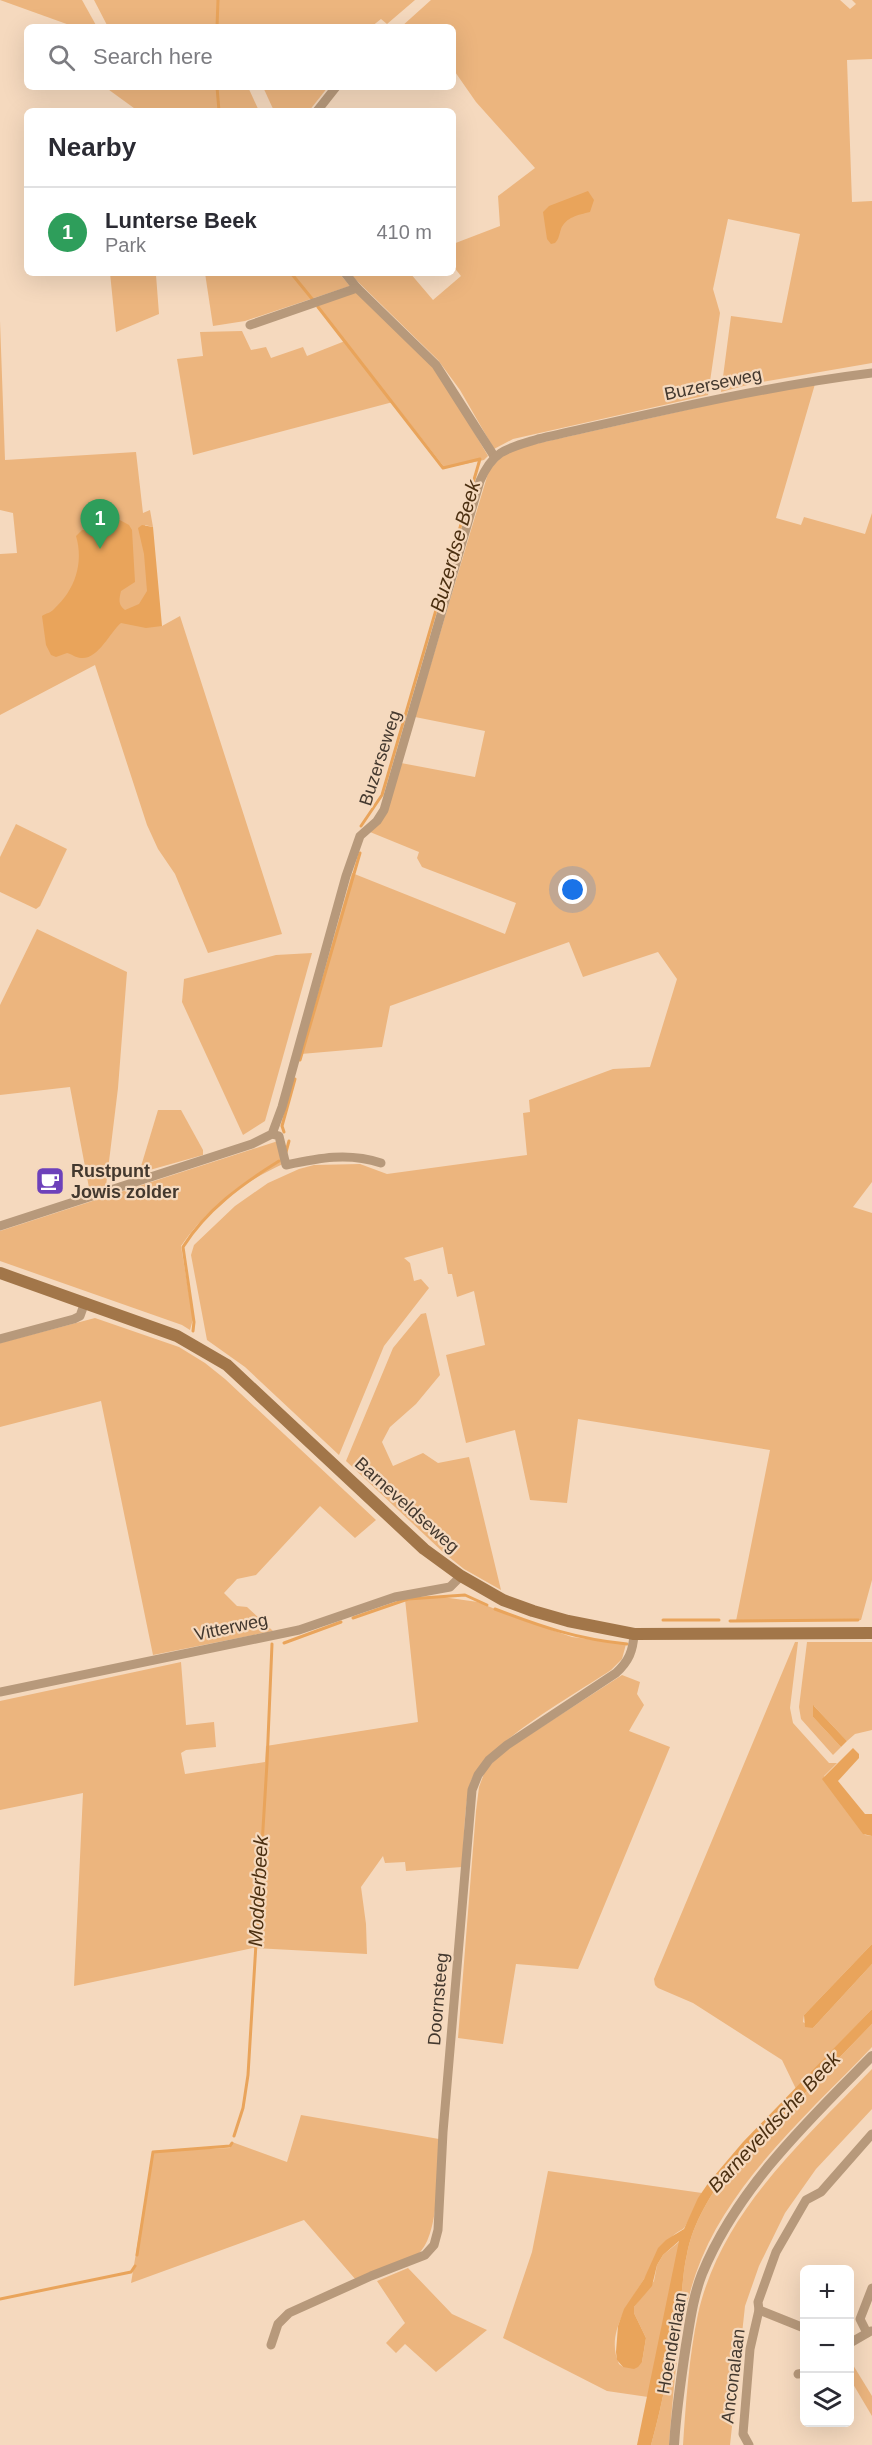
<!DOCTYPE html>
<html lang="en">
<head>
<meta charset="utf-8">
<style>
  :root { --surface:#fff; --page:#f2f2f3; --text:#2b2b33; --muted:#7c7c81; --line:#e1e1e2; --accent:#0f766e }
  body { margin:0; font-family:Helvetica,sans-serif; background:var(--page); color:var(--text) }
  .controls { position:absolute; right:18px; bottom:18px; display:grid; overflow:hidden; border-radius:9px; box-shadow:0 6px 24px #0002 }
  .controls button { width:54px; height:54px; display:grid; place-items:center; padding:0; border:0; border-bottom:2px solid var(--line); background:var(--surface); color:var(--text); font:30px sans-serif }
  .you { position:absolute; left:573px; top:890px; width:21px; height:21px; margin:-15px; border:4px solid #fff; border-radius:50%; background:#1a73e8; box-shadow:0 0 0 9px #1a73e833 }
  .badge { display:grid; place-items:center; width:39px; height:39px; border-radius:50%; background:var(--accent); color:#fff; font-size:20px; font-weight:700 }
  .pin { position:absolute; translate:-50% -50px; filter:drop-shadow(0 2px 3px #0008) }
  .pin::after { content:''; position:absolute; top:32px; width:21px; height:18px; background:inherit; clip-path:polygon(0 0,100% 0,50% 100%) }
  .list { margin:0; padding:0; list-style:none }
  h2 { display:flex; justify-content:space-between; align-items:center; height:78px; margin:0; padding:0 24px; font-size:26px }
  h2 small { font-size:20px; font-weight:400; color:var(--muted) }
  .list li { display:grid; grid-template-columns:39px 1fr auto; gap:18px; align-items:center; box-sizing:border-box; height:90px; padding:0 24px; border-top:2px solid var(--line) }
  .list b { display:block; font-size:22px; white-space:nowrap }
  .list p { margin:0; font-size:20px; white-space:nowrap; color:var(--muted) }
  .list em { font-size:20px; font-style:normal; color:var(--muted) }
  .icon { flex:none; width:33px; height:33px; fill:none; stroke:currentColor; stroke-width:2; stroke-linecap:round; stroke-linejoin:round }
  .map { position:relative; flex:none; width:872px; height:2445px; overflow:hidden }
  .search { position:absolute; background:var(--surface); box-shadow:0 6px 24px #0002; left:24px; top:24px; width:432px; height:66px; display:flex; align-items:center; gap:15px; box-sizing:border-box; padding:0 21px; border-radius:9px; color:var(--muted); font-size:22px }
  .panel { position:absolute; background:var(--surface); box-shadow:0 6px 24px #0002; left:24px; top:108px; width:432px; height:168px; border-radius:9px }
  .map>svg:first-child { display:block }
  .green { fill:#ecb57e }
  .water { fill:#e9a45b }
  .lines { fill:none; stroke-linecap:round; stroke-linejoin:round }
  .stream { stroke:#e9a45b; stroke-width:3 }
  .minor { stroke:#b7997b; stroke-width:9 }
  .tertiary { stroke:#b7997b; stroke-width:10 }
  .secondary { stroke:#a27649; stroke-width:12 }
  .labels { text-anchor:middle; stroke-width:4.5; stroke-linejoin:round; paint-order:stroke }
  .street-label { font-size:18px; fill:#43382e; stroke:#f5d9be }
  .poi-label { font-size:18px; font-weight:bold; fill:#43382e; stroke:#f5d9be; text-anchor:start }
  .water-label { font-size:20px; font-style:italic; fill:#4b2f10; stroke:#f5d9be }
</style>
</head>
<body>
<div class="map">
<svg width="872" height="2445" viewBox="0 0 872 2445">
  <rect width="100%" height="100%" fill="#f5d9be"/>
  <g class="green">
    <polygon points="0,0 82,0 97,27 75,27"/>
    <polygon points="94,0 415,0 387,24 381,19 371,27 108,27"/>
    <polygon points="431,0 840,0 850,9 856,4 852,0 872,0 872,59 847,60 852,202 872,201 872,363 751,384 721,392 731,316 782,323 800,234 728,219 713,289 720,313 708,395 513,439 494,449 460,390 438,360 349,273 410,273 433,300 461,276 453,266 453,244 500,226 498,196 535,168 476,102 453,69 453,27 425,27 423,24 401,27"/>
    <polygon points="105,87 248,87 259,111 138,111"/>
    <polygon points="263,87 328,87 309,111 274,111"/>
    <polygon points="110,273 172,273 156,275 159,314 116,332"/>
    <polygon points="205,273 339,273 350,286 245,321 213,326"/>
    <polygon points="356,292 427,358 441,376 488,456 484,460 445,468 393,402 193,455 177,359 203,356 200,332 242,331 251,350 266,347 271,358 303,347 307,356 345,341 316,306"/>
    <polygon points="0,321 5,460 136,452 143,513 150,510 153,527 145,525 158,626 162,626 180,616 282,934 208,953 175,874 158,849 147,825 95,665 0,715 0,554 17,553 13,513 0,510"/>
    <polygon points="815,384 776,518 801,525 804,517 865,534 872,513 872,1182 853,1207 872,1213 872,1580 861,1620 736,1621 770,1450 578,1419 567,1503 530,1500 515,1430 466,1443 446,1355 485,1345 474,1291 457,1297 452,1274 448,1274 443,1247 404,1258 410,1263 414,1281 421,1279 429,1288 384,1346 339,1455 245,1367 207,1340 191,1255 194,1245 235,1206 268,1183 299,1169 314,1165 360,1164 387,1174 527,1155 523,1113 530,1112 529,1100 613,1069 650,1067 677,979 658,952 583,977 569,942 390,1006 382,1047 301,1054 352,873 505,934 516,903 422,867 417,858 419,852 370,832 401,763 475,777 485,731 415,717 489,470 508,450 735,399"/>
    <polygon points="16,824 67,849 40,906 36,909 0,892 0,857"/>
    <polygon points="37,929 127,972 118,1088 106,1186 90,1193 70,1087 0,1095 0,1005"/>
    <polygon points="312,953 265,1121 243,1135 182,1002 184,979 276,955"/>
    <polygon points="158,1110 181,1110 203,1150 203,1155 139,1173"/>
    <path d="M 278,1141 L 283,1164 C 242,1183 206,1208 181,1246 L 193,1319 L 190,1330 L 182,1325 L 0,1261 L 0,1231 Z"/>
    <polygon points="426,1313 440,1375 416,1404 390,1427 382,1442 393,1466 423,1453 438,1463 469,1457 501,1590 464,1569 444,1553 346,1461 393,1348 421,1314"/>
    <polygon points="95,1318 179,1347 205,1363 225,1379 376,1520 355,1538 320,1506 256,1575 237,1579 224,1593 237,1606 247,1607 273,1631 153,1655 101,1401 0,1427 0,1343"/>
    <path d="M 442,1597 L 478,1602 L 514,1617 L 572,1637 L 626,1644 L 622,1659 L 611,1670 C 577,1693 480,1747 470,1784 C 464,1808 464,1842 462,1867 L 406,1871 L 405,1862 L 385,1863 L 383,1856 L 361,1887 L 366,1924 L 367,1954 L 253,1948 L 74,1986 L 83,1793 L 0,1810 L 0,1701 L 181,1662 L 186,1725 L 214,1722 L 216,1747 L 186,1750 L 181,1753 L 185,1774 L 265,1762 L 266,1746 L 418,1722 L 405,1599 Z"/>
    <polygon points="795,1642 798,1642 790,1708 793,1723 829,1763 837,1763 824,1776 865,1835 872,1836 872,1944 804,2015 803,2022 813,2028 872,1964 872,2009 796,2089 782,2060 693,2003 658,1988 655,1985 654,1979"/>
    <polygon points="807,1642 872,1642 872,1730 855,1734 847,1741 814,1706 813,1717 841,1747 833,1755 801,1719 799,1707"/>
    <polygon points="622,1675 640,1682 637,1694 644,1705 629,1731 670,1747 578,1969 516,1964 503,2044 458,2038 476,1811 479,1787 485,1771 495,1760 506,1750"/>
    <path d="M 872,2024 L 872,2047 C 808,2114 727,2184 696,2273 C 677,2328 674,2388 669,2445 L 651,2445 C 664,2399 672,2351 680,2304 C 683,2288 683,2270 687,2254 C 693,2223 711,2192 732,2168 Z"/>
    <path d="M 872,2069 L 872,2109 L 816,2169 L 785,2213 L 759,2266 L 745,2306 L 730,2445 L 683,2445 C 686,2402 689,2356 698,2314 C 721,2212 803,2141 872,2069 Z"/>
    <path d="M 301,2115 L 439,2139 C 438,2167 440,2238 417,2255 L 356,2280 L 304,2220 L 131,2283 L 153,2151 L 230,2148 L 232,2142 L 287,2162 Z"/>
    <path d="M 548,2171 L 702,2193 C 697,2201 687,2226 683,2229 C 680,2231 677,2232 675,2234 C 661,2246 653,2265 644,2279 C 629,2303 605,2334 619,2364 L 623,2367 L 642,2362 L 646,2338 L 634,2313 L 634,2307 L 654,2281 L 657,2265 L 663,2255 L 680,2241 L 648,2397 L 607,2391 L 503,2338 L 532,2252 Z"/>
    <polygon points="408,2268 452,2314 487,2330 436,2372 405,2344 396,2353 386,2343 405,2323 377,2281"/>
    <polygon points="850,2360 872,2396 872,2416 850,2379"/>
  </g>
  <g class="water">
    <path d="M 588,191 L 594,200 L 590,212 C 578,215 566,217 561,229 C 559,235 559,239 555,243 L 551,244 L 547,239 L 543,212 L 549,206 Z"/>
    <path d="M 116,518 L 129,525 L 132,530 L 135,582 L 121,591 C 119,599 118,605 125,610 L 139,604 L 147,591 L 144,554 L 138,528 L 142,525 L 153,527 L 162,626 L 146,628 L 121,623 C 110,632 98,660 81,658 C 76,658 72,654 67,653 L 56,657 L 51,655 L 46,645 L 42,616 C 46,613 51,613 54,609 C 75,590 84,563 76,536 L 82,530 C 103,528 100,536 116,518 Z"/>
    <polygon points="813,1705 847,1741 841,1747 813,1717"/>
    <polygon points="853,1748 859,1754 859,1758 838,1781 865,1814 872,1814 872,1836 863,1834 822,1779"/>
    <polygon points="872,1944 872,1964 813,2028 805,2027 804,2015"/>
    <path d="M 872,2009 L 872,2024 L 732,2168 C 711,2192 693,2223 687,2254 C 683,2270 683,2288 680,2304 C 672,2351 664,2399 651,2445 L 637,2445 L 679,2241 L 663,2255 L 657,2265 L 652,2286 L 634,2307 L 634,2313 L 646,2338 L 642,2362 L 638,2367 L 634,2369 L 623,2367 L 617,2360 L 616,2352 L 618,2326 L 624,2309 L 644,2279 L 658,2248 L 666,2240 L 684,2229 L 698,2198 L 709,2182 L 743,2142 Z"/>
  </g>
  <g class="lines">
    <g class="stream">
      <polyline points="217,27 218,0"/>
      <polyline points="217,87 219,111"/>
      <polyline points="291,273 313,300"/>
      <polyline points="318,307 443,468 480,459 382,795 361,826"/>
      <polyline points="300,1060 360,853"/>
      <polyline points="284,1132 282,1126 295,1079"/>
      <polyline points="286,1152 289,1141"/>
      <path d="M 193,1331 L 194,1322 L 183,1247 C 206,1210 242,1184 279,1161"/>
      <path d="M 495,1609 C 542,1627 577,1639 627,1644"/>
      <polyline points="353,1618 408,1599 465,1595 487,1605"/>
      <polyline points="663,1620 719,1620"/>
      <polyline points="730,1621 858,1620"/>
      <polyline points="284,1643 341,1622"/>
      <polyline points="234,2136 243,2108 248,2075 267,1763 272,1644"/>
      <polyline points="137,2255 153,2152 230,2146 232,2143"/>
      <polyline points="0,2299 131,2272 135,2266"/>
    </g>
    <g class="minor">
      <polyline points="317,111 336,87"/>
      <polyline points="345,273 357,288 436,365 494,456"/>
      <polyline points="250,325 357,288"/>
      <path d="M 272,1134 L 279,1136 L 286,1165 C 319,1158 348,1152 381,1163"/>
      <path d="M 0,1226 L 252,1144 L 272,1134 L 282,1107 L 346,876 L 360,836 L 377,821 L 384,810 L 480,481 C 493,450 508,448 538,439 C 649,414 759,387 872,373"/>
      <polyline points="0,1339 74,1319 80,1316 85,1302"/>
      <polyline points="0,1692 299,1630 395,1597 450,1587 461,1576"/>
      <polyline points="759,2310 804,2328"/>
      <polyline points="867,2333 860,2319 872,2288"/>
      <polyline points="850,2343 871,2331"/>
      <path d="M 271,2345 L 278,2324 L 289,2313 L 371,2276 L 425,2255 L 434,2245 L 438,2230 L 443,2132 L 472,1790 L 478,1775 L 489,1760 L 507,1745 L 616,1673 C 629,1661 633,1651 634,1634"/>
      <polyline points="798,2374 804,2373"/>
      <polyline points="749,2445 743,2434 750,2349 759,2310 758,2302 776,2252 806,2200 821,2192 872,2134"/>
    </g>
    <path class="tertiary" d="M 674,2445 C 676,2412 681,2378 686,2345 C 690,2321 693,2297 702,2274 C 737,2188 808,2121 872,2056"/>
    <polyline class="secondary" points="0,1273 177,1336 227,1365 424,1549 461,1576 503,1600 533,1611 568,1621 634,1634 872,1633"/>
  </g>
  <defs>
    <g id="cafe-square" transform="scale(1.5)"><rect x="-9" y="-9" width="18" height="18" rx="4" fill="#6d41ba" stroke="#f5d9be"/><path d="M-5.5-4.5H6V0H3Q3 3.5 0 3.5H-2.5Q-5.5 3.5-5.5 0ZM3-3.2v2h1.7v-2ZM-6 4.5H4V6H-6Z" fill="#fff"/></g>
  </defs>
  <g fill-rule="evenodd">
    <use href="#cafe-square" x="50" y="1181"/>
  </g>
  <g class="labels">
    <g class="street-label">
      <text transform="translate(713 384) rotate(-12)" y="6">Buzerseweg</text>
      <text transform="translate(380 758) rotate(-72)" y="6">Buzerseweg</text>
      <text transform="translate(407 1505) rotate(42)" y="6">Barneveldseweg</text>
      <text transform="translate(231 1627) rotate(-12)" y="6">Vitterweg</text>
      <text transform="translate(438 1999) rotate(-85)" y="6">Doornsteeg</text>
      <text transform="translate(672 2343) rotate(-80)" y="6">Hoenderlaan</text>
      <text transform="translate(733 2376) rotate(-83)" y="6">Anconalaan</text>
    </g>
    <g class="poi-label">
      <text x="71" y="1177">Rustpunt<tspan x="71" dy="21">Jowis zolder</tspan></text>
    </g>
    <g class="water-label">
      <text transform="translate(455 546) rotate(-74)" y="7">Buzerdse Beek</text>
      <text transform="translate(258 1891) rotate(-87)" y="7">Modderbeek</text>
      <text transform="translate(774 2122) rotate(-47)" y="7">Barneveldsche Beek</text>
    </g>
  </g>
</svg>
<div class="controls">
<button>+</button>
<button>−</button>
<button><svg class="icon" aria-label="layers" viewBox="0 0 24 24"><path d="M12 4l9 5-9 5-9-5zM3 14l9 5 9-5"/></svg></button>
</div>
<div class="you"></div>
<div class="pin badge" style="left:100px;top:549px;background:#2e9e5b">1</div>
<div class="search"><svg class="icon" aria-label="search" viewBox="0 0 24 24"><circle cx="10" cy="10" r="6"/><path d="M15 15l6 6"/></svg>Search here</div>
<section class="panel">
<h2>Nearby<small></small></h2>
<ul class="list">
<li><span class="badge" style="background:#2e9e5b">1</span><div><b>Lunterse Beek</b><p>Park</p></div><em>410 m</em></li>
</ul>
</section>
</div>
</body>
</html>
